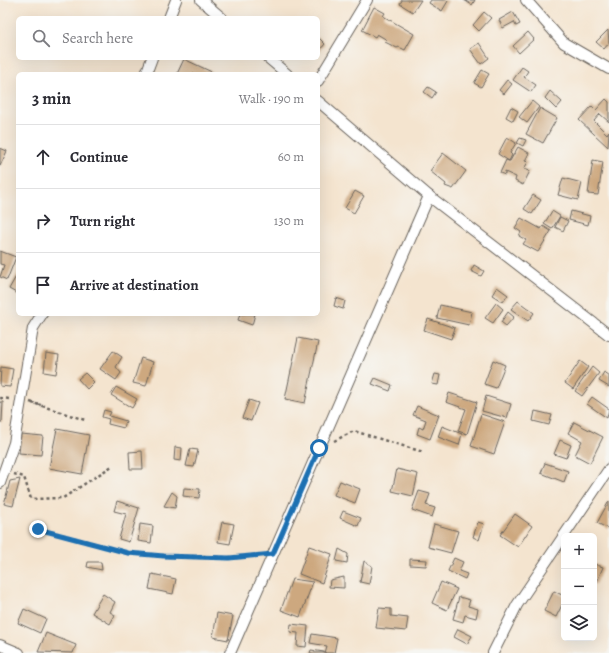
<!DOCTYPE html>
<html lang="en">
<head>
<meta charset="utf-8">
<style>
  :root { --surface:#fff; --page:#f7f7f7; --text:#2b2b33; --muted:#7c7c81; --line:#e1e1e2 }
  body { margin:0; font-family:Alegreya,serif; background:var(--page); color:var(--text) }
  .controls { position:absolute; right:12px; bottom:12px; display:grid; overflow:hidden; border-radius:6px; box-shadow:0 4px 16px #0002 }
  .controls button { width:36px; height:36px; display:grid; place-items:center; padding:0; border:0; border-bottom:1px solid var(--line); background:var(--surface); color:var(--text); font:20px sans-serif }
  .stop { position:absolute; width:12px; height:12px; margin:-9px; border:3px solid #1f6fb2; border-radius:50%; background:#fff }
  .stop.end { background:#1f6fb2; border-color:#fff; box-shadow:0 1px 4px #0008 }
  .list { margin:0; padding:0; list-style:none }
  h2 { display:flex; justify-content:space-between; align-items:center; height:52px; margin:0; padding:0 16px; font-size:17px }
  h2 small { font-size:13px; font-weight:400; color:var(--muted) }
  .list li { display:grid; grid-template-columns:26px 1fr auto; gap:12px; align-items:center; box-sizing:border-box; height:64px; padding:0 16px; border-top:1px solid var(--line) }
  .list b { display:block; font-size:15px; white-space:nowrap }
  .list em { font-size:13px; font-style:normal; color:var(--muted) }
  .icon { flex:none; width:22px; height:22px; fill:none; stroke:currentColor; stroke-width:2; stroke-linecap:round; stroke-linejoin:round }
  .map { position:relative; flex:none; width:609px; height:653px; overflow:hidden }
  .search { position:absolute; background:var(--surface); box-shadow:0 4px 16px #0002; left:16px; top:16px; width:304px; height:44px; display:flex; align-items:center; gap:10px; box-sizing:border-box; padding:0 14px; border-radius:6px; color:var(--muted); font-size:15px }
  .panel { position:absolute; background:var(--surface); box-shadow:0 4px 16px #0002; left:16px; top:72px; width:304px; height:244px; border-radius:6px }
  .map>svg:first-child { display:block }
  .building { fill:#cda87f }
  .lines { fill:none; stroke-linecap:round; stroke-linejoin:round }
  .street-casing { stroke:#68625b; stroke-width:12 }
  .path { stroke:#68625b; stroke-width:2.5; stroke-dasharray:3 3; stroke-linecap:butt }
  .street { stroke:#fff; stroke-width:10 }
  .route { stroke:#1f6fb2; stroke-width:5 }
</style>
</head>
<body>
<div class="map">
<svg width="609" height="653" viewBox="0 0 609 653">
  <rect width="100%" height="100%" fill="#f6f6f2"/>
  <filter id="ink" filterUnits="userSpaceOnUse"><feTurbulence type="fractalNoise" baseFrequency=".025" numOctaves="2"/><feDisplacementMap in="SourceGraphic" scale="8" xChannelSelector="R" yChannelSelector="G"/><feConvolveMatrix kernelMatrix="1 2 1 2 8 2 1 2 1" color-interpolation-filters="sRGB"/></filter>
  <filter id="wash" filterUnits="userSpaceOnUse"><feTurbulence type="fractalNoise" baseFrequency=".012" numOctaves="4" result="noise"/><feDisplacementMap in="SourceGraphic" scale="16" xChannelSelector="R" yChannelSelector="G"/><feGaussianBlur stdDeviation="0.9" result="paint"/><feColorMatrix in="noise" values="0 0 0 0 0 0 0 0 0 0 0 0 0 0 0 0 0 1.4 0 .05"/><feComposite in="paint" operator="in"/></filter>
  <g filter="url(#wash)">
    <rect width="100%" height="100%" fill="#f4e4cf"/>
    <g id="blocks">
      <g class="building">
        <polygon points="402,0 421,0 413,12 400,4"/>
        <polygon points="431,0 446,0 448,1 442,11 429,3"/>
        <polygon points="464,0 475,0 472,5"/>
        <polygon points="374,7 385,13 383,16 414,34 405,50 399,47 397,48 385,42 387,40 377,34 375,37 362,30"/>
        <polygon points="484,12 491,18 479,31 473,25"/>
        <polygon points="513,12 520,24 516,26 514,22 503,28 499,20"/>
        <polygon points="608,30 609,43 604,49 596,42"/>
        <polygon points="528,32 534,39 519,53 513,46"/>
        <polygon points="318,37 325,44 318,52"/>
        <polygon points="479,43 489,58 481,64 470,49"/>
        <polygon points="184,59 216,74 177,74"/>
        <polygon points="522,67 528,71 524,77 536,85 531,92 513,80"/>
        <polygon points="482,70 489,74 481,87 474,83"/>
        <polygon points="507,80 512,84 504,94 499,90"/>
        <polygon points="428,87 436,92 432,98 424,92"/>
        <polygon points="550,91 562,102 556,109 545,98"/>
        <polygon points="606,99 609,102 609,122 600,114 594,121 607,134 609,131 608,147 579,120 592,106 596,110"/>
        <polygon points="532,101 539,107 527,123 519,117"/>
        <polygon points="511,107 518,111 513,121 506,117"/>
        <polygon points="540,108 557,118 543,143 526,134"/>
        <polygon points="507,137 516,143 510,153 512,155 509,161 510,161 518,147 529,153 525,161 528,162 524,169 530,171 523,185 515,181 516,177 505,172 505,175 500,173 506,160 509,161 498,154"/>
        <polygon points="520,138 526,140 523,146 517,143"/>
        <polygon points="0,148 7,151 0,166"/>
        <polygon points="443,153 466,171 453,189 445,186 446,184 430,171"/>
        <polygon points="593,160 603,162 598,195 588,194"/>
        <polygon points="563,178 582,183 578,200 558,195"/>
        <polygon points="355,191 364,196 354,213 345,208"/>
        <polygon points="533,195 541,200 532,214 524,209"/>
        <polygon points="552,211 560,216 552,229 544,224"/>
        <polygon points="571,211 590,216 588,225 569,220"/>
        <polygon points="560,217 568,221 563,231 555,227"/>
        <polygon points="521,218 541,229 543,226 551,231 538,252 523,244 526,240 519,236 521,232 515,228"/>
        <polygon points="0,251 16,257 7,280 0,277 4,265 0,264"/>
        <polygon points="474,265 484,271 481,276 471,271"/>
        <polygon points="18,273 18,294 9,289"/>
        <polygon points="497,287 508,295 503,302 492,295"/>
        <polygon points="336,298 345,301 343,309 334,306"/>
        <polygon points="518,301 534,313 528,321 511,309"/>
        <polygon points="496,303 503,309 493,323 485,318"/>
        <polygon points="440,305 472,312 469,325 437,318"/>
        <polygon points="508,312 514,317 506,326 501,322"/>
        <polygon points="240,314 255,314 252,325 238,320"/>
        <polygon points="428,319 455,328 451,339 424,330"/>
        <polygon points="298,338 318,342 305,403 285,399"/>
        <polygon points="113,351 122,357 116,367 121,373 116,380 100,369"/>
        <polygon points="46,353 59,355 56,374 44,372"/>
        <polygon points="141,358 153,362 146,386 133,383"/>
        <polygon points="493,360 505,365 496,388 484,384"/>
        <polygon points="580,361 588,367 573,389 565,383"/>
        <polygon points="1,367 13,369 10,387 0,386"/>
        <polygon points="592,367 599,373 582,396 575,391"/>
        <polygon points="604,372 609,375 609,387 599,381"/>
        <polygon points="85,373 94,382 87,389 78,379"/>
        <polygon points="435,374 440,375 438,385 432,384"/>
        <polygon points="375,378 392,385 390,391 372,384"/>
        <polygon points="116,387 137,399 132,408 111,395"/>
        <polygon points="449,393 477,402 467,434 458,431 466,409 446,402"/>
        <polygon points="486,396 511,404 507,418 482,411"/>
        <polygon points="592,397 609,409 607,418 587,404"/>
        <polygon points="249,400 258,403 251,421 242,418"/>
        <polygon points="0,402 3,402 2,422 0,422"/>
        <polygon points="417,406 439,415 430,439 417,434 419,427 423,429 426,420 413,415"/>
        <polygon points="104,410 111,412 109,416 126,421 124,428 108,424 109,419 102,417"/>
        <polygon points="535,411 552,415 549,425 533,421"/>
        <polygon points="481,414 505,422 494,454 471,446"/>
        <polygon points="574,422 603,437 590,463 575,455 582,441 568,433"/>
        <polygon points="442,426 462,434 459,445 438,437"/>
        <polygon points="57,429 89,435 82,474 49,468"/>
        <polygon points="21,434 43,436 41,455 19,453"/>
        <polygon points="560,440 571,445 566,458 554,454"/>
        <polygon points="175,447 182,448 181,461 174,460"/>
        <polygon points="190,449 198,450 194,467 186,466"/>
        <polygon points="142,451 143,469 130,469 129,452"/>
        <polygon points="545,463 568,471 564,482 541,473"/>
        <polygon points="397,469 418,474 413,496 392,491"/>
        <polygon points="20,479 13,506 4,504 10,481"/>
        <polygon points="340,481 360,489 355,503 334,495"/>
        <polygon points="184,488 200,489 199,498 183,496"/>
        <polygon points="419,491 430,494 426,505 435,508 432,517 412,510"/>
        <polygon points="172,492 177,496 175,508 164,506"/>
        <polygon points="117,501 139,508 129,542 119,539 126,514 114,511"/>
        <polygon points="609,501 609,529 597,523"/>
        <polygon points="343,511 361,518 358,526 340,518"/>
        <polygon points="515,514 532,526 518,547 500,535"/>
        <polygon points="222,522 234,524 230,544 218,542"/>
        <polygon points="478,522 484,524 479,540 473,537"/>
        <polygon points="140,524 153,526 151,543 138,541"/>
        <polygon points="434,524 458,531 451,553 428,547"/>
        <polygon points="309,546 332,554 322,583 299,574"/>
        <polygon points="339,549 348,554 347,563 336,561"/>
        <polygon points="454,558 463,562 459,571 467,574 465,579 448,571"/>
        <polygon points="410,559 427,560 426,566 410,565"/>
        <polygon points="364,561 372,566 369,584 360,582"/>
        <polygon points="88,562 101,562 102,570 87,567"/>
        <polygon points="594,564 603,567 596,584 594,584"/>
        <polygon points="152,574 176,579 173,594 149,589"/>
        <polygon points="344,577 344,588 329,587 330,580"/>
        <polygon points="292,579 313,582 300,617 281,610"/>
        <polygon points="441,582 457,589 447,610 432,603"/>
        <polygon points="554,591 564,596 564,601 556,617 544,611"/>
        <polygon points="103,594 115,602 110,612 115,615 110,624 92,613"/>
        <polygon points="459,597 470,600 468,606 478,609 476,618 465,615 463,622 453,619"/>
        <polygon points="379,608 391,609 391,616 408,618 406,631 376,628"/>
        <polygon points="24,609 46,619 40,633 18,623"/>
        <polygon points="217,613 233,616 228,640 213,637"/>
        <polygon points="291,624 308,626 306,647 297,646 298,633 290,632"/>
        <polygon points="458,629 472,636 467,644 454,637"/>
        <polygon points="46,633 76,645 73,653 38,652"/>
        <polygon points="312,634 337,638 334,653 325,653 327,646 310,643"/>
        <polygon points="311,650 324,652 324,653 310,653"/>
      </g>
    </g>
  </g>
  <g filter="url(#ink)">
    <use href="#blocks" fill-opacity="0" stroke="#68625b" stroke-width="1"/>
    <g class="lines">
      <g class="street-casing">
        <g id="street">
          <polyline points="201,0 222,18"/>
          <polyline points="526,0 564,43 609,69"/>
          <polyline points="169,18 176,0"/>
          <polyline points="268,58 287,74"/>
          <polyline points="146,74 152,58"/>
          <polyline points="318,81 367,0"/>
          <polyline points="318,101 429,196 609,335"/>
          <polyline points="0,483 14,443 33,328 42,314"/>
          <polyline points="0,645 19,653"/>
          <polyline points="230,653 429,196"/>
          <polyline points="493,653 517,605 609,469"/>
        </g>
      </g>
      <g class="path">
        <polyline points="0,398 10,399"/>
        <polyline points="30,402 85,420"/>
        <polyline points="32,403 45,406"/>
        <polyline points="334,441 354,431 423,452"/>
        <polyline points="14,474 24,477 31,499 63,498 112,466"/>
        <polyline points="39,529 128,553 164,556 229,558 260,555"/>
      </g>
      <use href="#street" class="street"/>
    </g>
  </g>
  <g class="lines" filter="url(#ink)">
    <polyline class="route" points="38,529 128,553 164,556 229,558 273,554 319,448"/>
  </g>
</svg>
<div class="controls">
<button>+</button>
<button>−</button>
<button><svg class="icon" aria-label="layers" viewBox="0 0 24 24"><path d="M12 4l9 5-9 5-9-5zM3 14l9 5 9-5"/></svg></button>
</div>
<div class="stop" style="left:319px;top:448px"></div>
<div class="stop end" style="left:38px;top:529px"></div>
<div class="search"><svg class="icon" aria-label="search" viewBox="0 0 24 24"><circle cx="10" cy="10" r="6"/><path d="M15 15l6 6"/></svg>Search here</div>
<section class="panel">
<h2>3 min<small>Walk · 190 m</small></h2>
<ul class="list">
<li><svg class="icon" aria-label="ahead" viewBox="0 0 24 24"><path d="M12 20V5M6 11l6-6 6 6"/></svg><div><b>Continue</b></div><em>60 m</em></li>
<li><svg class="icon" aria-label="right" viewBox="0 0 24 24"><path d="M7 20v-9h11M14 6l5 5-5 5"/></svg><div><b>Turn right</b></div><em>130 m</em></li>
<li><svg class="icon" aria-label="arrive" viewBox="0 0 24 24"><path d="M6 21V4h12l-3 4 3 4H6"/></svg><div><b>Arrive at destination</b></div></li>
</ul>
</section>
</div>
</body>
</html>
